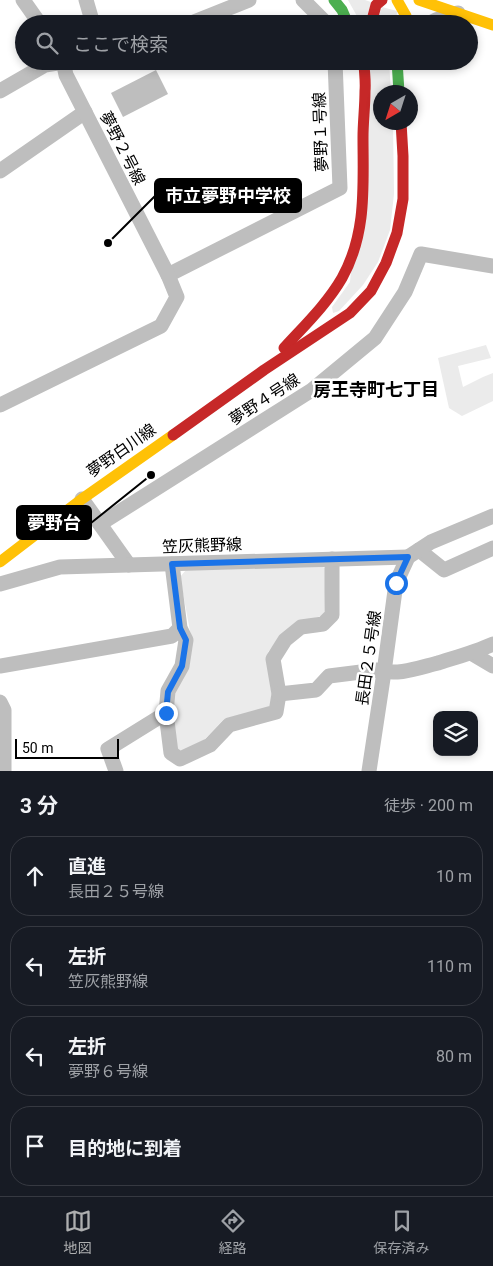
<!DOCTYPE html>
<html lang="ja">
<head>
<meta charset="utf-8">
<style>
  :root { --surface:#171b24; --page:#242831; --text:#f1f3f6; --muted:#9ea1a6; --line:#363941; --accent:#adaeaf }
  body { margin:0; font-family:Roboto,"Noto Sans JP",sans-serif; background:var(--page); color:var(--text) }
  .controls { position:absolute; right:15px; bottom:15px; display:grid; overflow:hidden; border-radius:10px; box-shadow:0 2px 8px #0003 }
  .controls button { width:45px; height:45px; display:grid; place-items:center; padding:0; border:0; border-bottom:1px solid var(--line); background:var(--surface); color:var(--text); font:25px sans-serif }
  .compass { position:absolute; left:373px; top:85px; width:45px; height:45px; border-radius:50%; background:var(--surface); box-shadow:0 2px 8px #0003; rotate:219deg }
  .scale { position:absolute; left:15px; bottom:12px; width:104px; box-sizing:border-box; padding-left:5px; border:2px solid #000; border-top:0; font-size:14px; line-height:18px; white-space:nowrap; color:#000; -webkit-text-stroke:4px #fff; paint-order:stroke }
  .stop { position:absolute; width:15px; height:15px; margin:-11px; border:4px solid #1a73e8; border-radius:50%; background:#fff }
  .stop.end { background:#1a73e8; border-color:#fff; box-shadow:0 1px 5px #0008 }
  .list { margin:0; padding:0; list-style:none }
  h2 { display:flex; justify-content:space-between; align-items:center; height:65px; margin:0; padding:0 20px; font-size:21px }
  h2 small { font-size:16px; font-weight:400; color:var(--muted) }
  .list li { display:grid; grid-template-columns:32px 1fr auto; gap:15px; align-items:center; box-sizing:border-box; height:80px; margin:0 10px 10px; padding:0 10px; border:1px solid var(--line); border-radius:20px }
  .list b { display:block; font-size:19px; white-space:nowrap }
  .list p { margin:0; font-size:16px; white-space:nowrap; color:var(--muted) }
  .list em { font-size:16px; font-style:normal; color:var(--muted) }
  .icon { flex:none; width:28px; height:28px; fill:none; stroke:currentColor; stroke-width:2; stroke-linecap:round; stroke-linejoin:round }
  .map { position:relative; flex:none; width:493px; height:771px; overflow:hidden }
  .search { position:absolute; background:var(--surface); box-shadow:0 2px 8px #0003; left:15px; right:15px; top:15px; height:55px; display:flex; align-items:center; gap:12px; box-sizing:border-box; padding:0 18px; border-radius:28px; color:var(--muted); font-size:19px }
  .sheet { height:425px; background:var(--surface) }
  nav { display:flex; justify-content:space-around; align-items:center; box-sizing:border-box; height:70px; border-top:1px solid var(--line); background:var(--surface); font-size:14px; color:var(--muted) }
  nav a { display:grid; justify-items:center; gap:2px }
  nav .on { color:var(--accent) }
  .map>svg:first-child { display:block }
  .green { fill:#ebebeb }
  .water { fill:#bebebe }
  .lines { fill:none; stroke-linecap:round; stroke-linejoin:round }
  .street { stroke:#bebebe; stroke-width:15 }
  .fast { stroke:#4caf50; stroke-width:11 }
  .slow { stroke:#ffc107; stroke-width:11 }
  .jam { stroke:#c62828; stroke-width:11 }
  .route { stroke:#1a73e8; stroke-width:6 }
  .labels { text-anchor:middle; stroke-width:5; stroke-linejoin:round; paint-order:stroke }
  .street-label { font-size:16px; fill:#000; stroke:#fff }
  .neighbourhood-label { font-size:18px; font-weight:bold; fill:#000; stroke:#fff }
  .leader { fill:none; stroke:#000; stroke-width:2 }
  .callout-dot { fill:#000; stroke:#fff; stroke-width:2 }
  .callout { fill:#000; stroke:#000; stroke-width:2 }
  .callout-label { font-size:18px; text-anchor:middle; font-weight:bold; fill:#fff }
</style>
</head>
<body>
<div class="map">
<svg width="493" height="771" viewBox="0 0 493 771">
  <rect width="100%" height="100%" fill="#fff"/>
  <g class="green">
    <polygon points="348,0 365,0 371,2 366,21 358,18"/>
    <polygon points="382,7 397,11 396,24 376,24"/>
    <polygon points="370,61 389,61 391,92 380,92 380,122 393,123 394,194 390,230 378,262 363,285 339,311 333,313 332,307 350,282"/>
    <polygon points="486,345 491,358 458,366 463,387 483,377 493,373 493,401 462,416 449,408 438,358"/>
    <polygon points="323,567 326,569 324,615 297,624 281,636 268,652 267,659 271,689 271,707 224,719 204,740 182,751 176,748 172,720 174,694 192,642 180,577 186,570"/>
  </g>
  <polygon class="water" points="156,70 168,94 123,117 111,93"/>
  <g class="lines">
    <g class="street">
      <polyline points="23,0 40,24"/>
      <polyline points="86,0 93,24"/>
      <polyline points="303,0 323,20 324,24"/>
      <polyline points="189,24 249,0"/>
      <polyline points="428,24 436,20 458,13"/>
      <polyline points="0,91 45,65 70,61"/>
      <polyline points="0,171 85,112"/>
      <polyline points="168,275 340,188 335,61"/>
      <polyline points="0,405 161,326 177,297 168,275 66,75 63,61"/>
      <polyline points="82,499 129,565"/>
      <polyline points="100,524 312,390 375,338 405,292 421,254 493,266"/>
      <polyline points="419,550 444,570 493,548"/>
      <polyline points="172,564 180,628 186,640 182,666 168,691 166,713 171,753 180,759 210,745 229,725 276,712 279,694 273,659 285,640 301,627 323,624 332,615 332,559"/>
      <polyline points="0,584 60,567 408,557"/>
      <polyline points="471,653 493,666"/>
      <polyline points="0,666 172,636 180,628"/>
      <path d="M 279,694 L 316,690 L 329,676 L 377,670 C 398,676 418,668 438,663 C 457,657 475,652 493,644"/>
      <polyline points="0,702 4,710 4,771"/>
      <polyline points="116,771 108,749 166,713"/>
      <polyline points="369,771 384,672 396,583 408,557 431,542 493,516"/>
    </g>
    <g class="fast">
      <polyline points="334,0 342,10 348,24"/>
      <polyline points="397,61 399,92"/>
    </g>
    <g class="slow">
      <polyline points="397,0 406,16 404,24"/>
      <polyline points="419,0 493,25"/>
      <polyline points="0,562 82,499 173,435"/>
    </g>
    <g class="jam">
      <polyline points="371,24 376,5 382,0"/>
      <path d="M 284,348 C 304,326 327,304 342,278 C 367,233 363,186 363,137 C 363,122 365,107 365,91 C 366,81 364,71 364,61"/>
      <polyline points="173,435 264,370 350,313 371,291 386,263 397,233 403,199 403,156 401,122"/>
    </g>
  </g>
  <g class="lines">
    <polyline class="route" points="166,713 168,692 182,666 186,640 180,628 172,564 408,557 396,583"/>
  </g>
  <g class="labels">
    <g class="street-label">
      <text transform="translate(320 132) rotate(-92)" y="6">夢野１号線</text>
      <text transform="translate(123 148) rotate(63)" y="6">夢野２号線</text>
      <text transform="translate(264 399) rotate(-33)" y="6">夢野４号線</text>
      <text transform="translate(121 450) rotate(-35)" y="6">夢野白川線</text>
      <text transform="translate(202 545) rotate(-2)" y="6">笠灰熊野線</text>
      <text transform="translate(368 658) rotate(-82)" y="6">長田２５号線</text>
    </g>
    <g class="neighbourhood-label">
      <text x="376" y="396">房王寺町七丁目</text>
    </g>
  </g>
  <path class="leader" d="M108 243L155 196M151 475L91 523"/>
  <g class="callout-dot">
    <circle cx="108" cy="243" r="5"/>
    <circle cx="151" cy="475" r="5"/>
  </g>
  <g class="callout">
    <rect x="155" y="179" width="146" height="33" rx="5"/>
    <rect x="17" y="506" width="74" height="33" rx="5"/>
  </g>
  <g class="callout-label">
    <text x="228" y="202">市立夢野中学校</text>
    <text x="54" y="529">夢野台</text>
  </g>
</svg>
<div class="controls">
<button><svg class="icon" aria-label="layers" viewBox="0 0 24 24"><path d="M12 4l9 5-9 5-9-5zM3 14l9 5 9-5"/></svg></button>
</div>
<svg class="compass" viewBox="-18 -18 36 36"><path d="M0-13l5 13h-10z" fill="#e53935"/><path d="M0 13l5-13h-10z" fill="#9ea1a6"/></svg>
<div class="scale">50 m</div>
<div class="stop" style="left:396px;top:583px"></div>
<div class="stop end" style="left:166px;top:713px"></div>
<div class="search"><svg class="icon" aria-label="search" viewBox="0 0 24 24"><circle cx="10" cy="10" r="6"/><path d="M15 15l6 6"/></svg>ここで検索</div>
</div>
<section class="sheet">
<h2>3 分<small>徒歩 · 200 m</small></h2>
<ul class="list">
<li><svg class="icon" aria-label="ahead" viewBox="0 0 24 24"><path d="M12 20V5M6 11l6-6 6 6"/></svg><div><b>直進</b><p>長田２５号線</p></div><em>10 m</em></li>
<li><svg class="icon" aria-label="left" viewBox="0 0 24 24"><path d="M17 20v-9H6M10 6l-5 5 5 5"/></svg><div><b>左折</b><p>笠灰熊野線</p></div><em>110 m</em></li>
<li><svg class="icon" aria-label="left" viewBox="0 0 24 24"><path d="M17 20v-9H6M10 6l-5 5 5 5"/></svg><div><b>左折</b><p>夢野６号線</p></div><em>80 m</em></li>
<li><svg class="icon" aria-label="arrive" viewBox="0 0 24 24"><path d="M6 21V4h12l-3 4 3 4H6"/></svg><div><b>目的地に到着</b></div></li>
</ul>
</section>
<nav>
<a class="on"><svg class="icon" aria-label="map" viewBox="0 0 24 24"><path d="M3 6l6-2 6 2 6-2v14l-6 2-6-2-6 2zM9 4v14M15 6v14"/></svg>地図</a>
<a><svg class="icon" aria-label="directions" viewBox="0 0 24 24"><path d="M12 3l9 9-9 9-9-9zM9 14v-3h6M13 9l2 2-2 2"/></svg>経路</a>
<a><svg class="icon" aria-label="saved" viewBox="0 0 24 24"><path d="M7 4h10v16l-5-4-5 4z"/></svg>保存済み</a>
</nav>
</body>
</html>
